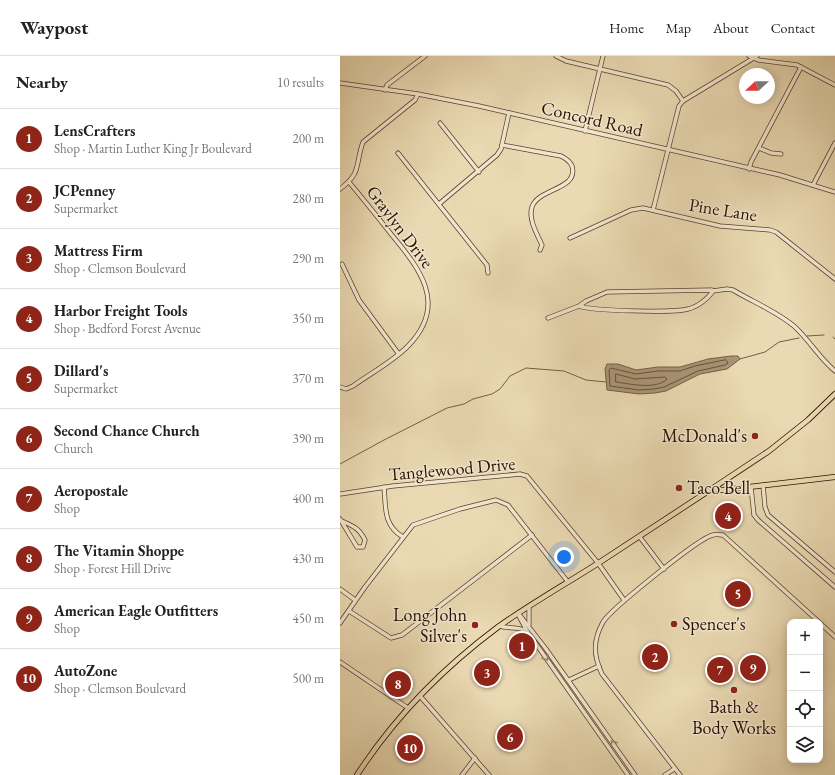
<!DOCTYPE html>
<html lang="en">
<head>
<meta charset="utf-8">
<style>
  :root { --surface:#fff; --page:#f2f2f2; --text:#222; --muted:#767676; --line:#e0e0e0; --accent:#8f2418 }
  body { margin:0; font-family:"EB Garamond",serif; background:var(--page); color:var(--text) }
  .controls { position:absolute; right:12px; bottom:12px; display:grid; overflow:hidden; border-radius:8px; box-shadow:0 2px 10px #0003 }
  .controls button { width:36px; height:36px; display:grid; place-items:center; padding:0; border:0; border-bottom:1px solid var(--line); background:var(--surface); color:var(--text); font:20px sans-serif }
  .compass { position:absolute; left:399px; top:12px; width:36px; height:36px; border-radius:50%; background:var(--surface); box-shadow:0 2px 10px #0003; rotate:248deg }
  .you { position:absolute; left:224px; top:501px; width:14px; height:14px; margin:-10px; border:3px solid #fff; border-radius:50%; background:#1a73e8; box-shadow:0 0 0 6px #1a73e833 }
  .badge { display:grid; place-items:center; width:26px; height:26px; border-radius:50%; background:var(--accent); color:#fff; font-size:13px; font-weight:700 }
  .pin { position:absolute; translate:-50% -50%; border:2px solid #fff; box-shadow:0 1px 4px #0006 }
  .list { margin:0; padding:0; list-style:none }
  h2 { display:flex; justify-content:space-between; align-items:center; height:52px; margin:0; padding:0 16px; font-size:17px }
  h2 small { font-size:13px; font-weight:400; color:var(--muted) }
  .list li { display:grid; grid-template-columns:26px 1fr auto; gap:12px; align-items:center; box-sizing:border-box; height:60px; padding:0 16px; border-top:1px solid var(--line) }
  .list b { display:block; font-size:15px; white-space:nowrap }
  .list p { margin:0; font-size:13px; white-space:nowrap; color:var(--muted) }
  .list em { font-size:13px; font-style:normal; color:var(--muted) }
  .icon { flex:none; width:22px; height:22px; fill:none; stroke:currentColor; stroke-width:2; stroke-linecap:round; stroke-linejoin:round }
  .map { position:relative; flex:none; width:495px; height:719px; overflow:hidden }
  header { display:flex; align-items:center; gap:24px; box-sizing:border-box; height:56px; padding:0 20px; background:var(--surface); border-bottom:1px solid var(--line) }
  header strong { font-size:19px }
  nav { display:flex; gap:22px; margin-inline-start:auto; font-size:14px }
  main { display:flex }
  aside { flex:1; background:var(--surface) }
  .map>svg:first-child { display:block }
  .water { fill:#a89475; stroke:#755e46 }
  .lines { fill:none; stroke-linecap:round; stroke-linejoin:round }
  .shore { stroke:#68513a; stroke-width:1 }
  .stream { stroke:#755e46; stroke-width:1 }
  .minor-casing { stroke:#59412c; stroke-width:5 }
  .major-casing { stroke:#290e00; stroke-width:6 }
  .minor { stroke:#f1e6cd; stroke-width:3.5 }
  .major { stroke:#ead9b2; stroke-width:4.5 }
  .oneway { stroke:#978571 }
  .poi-dot { fill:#8f2418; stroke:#f1e6cd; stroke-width:1.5 }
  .labels { text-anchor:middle; stroke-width:3; stroke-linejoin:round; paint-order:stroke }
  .street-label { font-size:18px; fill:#290e00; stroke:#f1e6cd }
  .poi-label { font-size:18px; fill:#290e00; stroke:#f1e6cd; text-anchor:end }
</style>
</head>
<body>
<header>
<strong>Waypost</strong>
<nav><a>Home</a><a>Map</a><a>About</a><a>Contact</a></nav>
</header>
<main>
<aside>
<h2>Nearby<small>10 results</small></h2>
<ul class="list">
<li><span class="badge">1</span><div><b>LensCrafters</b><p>Shop · Martin Luther King Jr Boulevard</p></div><em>200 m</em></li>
<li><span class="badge">2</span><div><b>JCPenney</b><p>Supermarket</p></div><em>280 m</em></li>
<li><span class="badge">3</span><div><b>Mattress Firm</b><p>Shop · Clemson Boulevard</p></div><em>290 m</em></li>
<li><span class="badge">4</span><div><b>Harbor Freight Tools</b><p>Shop · Bedford Forest Avenue</p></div><em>350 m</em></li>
<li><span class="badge">5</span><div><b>Dillard's</b><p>Supermarket</p></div><em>370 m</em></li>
<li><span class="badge">6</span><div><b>Second Chance Church</b><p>Church</p></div><em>390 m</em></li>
<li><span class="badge">7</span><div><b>Aeropostale</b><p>Shop</p></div><em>400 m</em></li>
<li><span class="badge">8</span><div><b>The Vitamin Shoppe</b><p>Shop · Forest Hill Drive</p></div><em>430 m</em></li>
<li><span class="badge">9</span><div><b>American Eagle Outfitters</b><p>Shop</p></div><em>450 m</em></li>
<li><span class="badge">10</span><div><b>AutoZone</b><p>Shop · Clemson Boulevard</p></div><em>500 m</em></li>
</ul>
</aside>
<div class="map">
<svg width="495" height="719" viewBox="0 0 495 719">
  <rect width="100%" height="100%" fill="#ead9b2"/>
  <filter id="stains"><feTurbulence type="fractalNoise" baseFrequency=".005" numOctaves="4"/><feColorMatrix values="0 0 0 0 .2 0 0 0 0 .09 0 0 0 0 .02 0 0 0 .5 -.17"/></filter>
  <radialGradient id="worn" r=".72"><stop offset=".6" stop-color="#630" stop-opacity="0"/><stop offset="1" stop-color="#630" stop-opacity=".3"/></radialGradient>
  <polygon class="water" points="391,300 398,300 400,303 387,313 360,318 326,335 315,337 299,338 267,334 265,313 267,308 278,308 296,314 318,311 340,311 368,303"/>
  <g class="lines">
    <g class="shore">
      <polygon points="386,304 388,307 385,309 358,315 324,331 314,333 299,334 270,330 269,314 271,312 296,318 318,315 340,315 355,310"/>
      <path d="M 276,318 L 295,323 L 325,321 L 327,323 C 316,334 290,328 276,326 Z"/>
    </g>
    <g class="stream">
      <polyline points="467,280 484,279"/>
      <polyline points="493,281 495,283"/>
      <polyline points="400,303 425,296 439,286 459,282"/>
      <polyline points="0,408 44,384 107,352 124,348 133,343 152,338 160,333 170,320 186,312 224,315 246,324 266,326"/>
    </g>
    <g class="minor-casing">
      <g id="minor">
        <polyline points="216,0 226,5 328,29 336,35 343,45"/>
        <polyline points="409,0 418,4 457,9 495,29"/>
        <polyline points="0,27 78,38 139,50 440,119 495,136"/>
        <polyline points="45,34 47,29 85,0"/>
        <polyline points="100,67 139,116"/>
        <polyline points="245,75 263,0"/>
        <path d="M 162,89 L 221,100 C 225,102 230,105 232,110 C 239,134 198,132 192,151 C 188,163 197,178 202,189 L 200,194"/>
        <polyline points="419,92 431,97 441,98"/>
        <polyline points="58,97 147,209 148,217"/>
        <polyline points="409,113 411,106 461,11"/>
        <polyline points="473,129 495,87"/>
        <path d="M 0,133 C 22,117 15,108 23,86 L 75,44 L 78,38"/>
        <polyline points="99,148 157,99 161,93 169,57"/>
        <polyline points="313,154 339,50 343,45 417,0"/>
        <polyline points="230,182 291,154 303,152 380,170 430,174 436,176 495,223"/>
        <polyline points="2,208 19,244 58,297"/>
        <path d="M 373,235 L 387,233 L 393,234 C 413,246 438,256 455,271 C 470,285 480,303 495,315"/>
        <path d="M 208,262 L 239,250 L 246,245 L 267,236 L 372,234 L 373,235 C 368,243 357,251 348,253 C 334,257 252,255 239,250"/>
        <path d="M 0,331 L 6,333 L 13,330 C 31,317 54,305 69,289 C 108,248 80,213 51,178 C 37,160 23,143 9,126"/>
        <polyline points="423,429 425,451 428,459 495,516"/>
        <path d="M 44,431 C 46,452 43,469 63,481"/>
        <polyline points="411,431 414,459 418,464 495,531"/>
        <polyline points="0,438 53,430 180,418 187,420 258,507 284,544"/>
        <path d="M 0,463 L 17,491 L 23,491 L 25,484 C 19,472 13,470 2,465"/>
        <polyline points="299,480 324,513"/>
        <polyline points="0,533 15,544"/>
        <polyline points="189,551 189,569"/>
        <polyline points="9,555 51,582 62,579 192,479"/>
        <polyline points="178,557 206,593 295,719"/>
        <polyline points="179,560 187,575 288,719"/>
        <polyline points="0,567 25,531 73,469 120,453 156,444 168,449 228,526"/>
        <polyline points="480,567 495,581"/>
        <path d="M 159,570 C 169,573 177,570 187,575"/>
        <polyline points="0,606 68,652"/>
        <polyline points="229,624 259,610"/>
        <polyline points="80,640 149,719"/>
        <polyline points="122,719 135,702"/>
        <polyline points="325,719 334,713"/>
        <path d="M 340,719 L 262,618 C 253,599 253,584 263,566 C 271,553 360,481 373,479 C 376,478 380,479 383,479 L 479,566"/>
      </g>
    </g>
    <g class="major-casing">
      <g id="major">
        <polyline points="372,433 383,434 495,421"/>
        <path d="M 17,719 C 54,662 103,612 158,571 C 190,548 224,529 257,508 C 315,470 372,433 429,395 L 468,364 L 495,338"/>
      </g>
    </g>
    <use href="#minor" class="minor"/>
    <use href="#major" class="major"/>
  </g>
  <defs><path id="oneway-chevron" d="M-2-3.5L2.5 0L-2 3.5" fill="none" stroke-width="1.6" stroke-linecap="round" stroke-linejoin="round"/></defs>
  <g class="oneway">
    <use href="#oneway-chevron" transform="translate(206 602) rotate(56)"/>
    <use href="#oneway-chevron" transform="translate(273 687) rotate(-125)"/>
  </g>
  <g class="poi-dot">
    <circle cx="415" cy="380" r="4"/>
    <circle cx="339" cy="432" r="4"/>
    <circle cx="334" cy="568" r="4"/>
    <circle cx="135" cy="569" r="4"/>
    <circle cx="394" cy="634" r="4"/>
  </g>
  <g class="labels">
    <g class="street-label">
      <text transform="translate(252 63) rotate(13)" y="6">Concord Road</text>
      <text transform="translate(383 154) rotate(9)" y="6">Pine Lane</text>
      <text transform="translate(60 171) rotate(53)" y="6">Graylyn Drive</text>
      <text transform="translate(112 413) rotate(-5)" y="6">Tanglewood Drive</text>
    </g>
    <g class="poi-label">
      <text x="407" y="386">McDonald's</text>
      <text x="347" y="438" text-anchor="start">Taco Bell</text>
      <text x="127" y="565">Long John<tspan x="127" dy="21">Silver's</tspan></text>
      <text x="342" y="574" text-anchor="start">Spencer's</text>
      <text x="394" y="657" text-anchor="middle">Bath &amp;<tspan x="394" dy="21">Body Works</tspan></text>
    </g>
  </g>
  <rect width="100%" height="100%" filter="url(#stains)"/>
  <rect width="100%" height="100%" fill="url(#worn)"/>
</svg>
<div class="controls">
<button>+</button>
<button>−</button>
<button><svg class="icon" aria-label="locate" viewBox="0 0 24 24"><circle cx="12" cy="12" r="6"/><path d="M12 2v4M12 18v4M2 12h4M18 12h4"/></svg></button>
<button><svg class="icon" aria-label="layers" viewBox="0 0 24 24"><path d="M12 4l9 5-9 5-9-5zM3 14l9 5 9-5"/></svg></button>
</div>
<svg class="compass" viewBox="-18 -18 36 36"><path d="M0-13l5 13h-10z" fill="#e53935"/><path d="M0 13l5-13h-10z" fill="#767676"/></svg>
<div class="you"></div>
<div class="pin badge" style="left:182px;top:590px">1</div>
<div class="pin badge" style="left:315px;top:601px">2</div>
<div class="pin badge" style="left:147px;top:617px">3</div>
<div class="pin badge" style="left:388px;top:460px">4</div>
<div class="pin badge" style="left:398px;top:538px">5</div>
<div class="pin badge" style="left:170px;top:681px">6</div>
<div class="pin badge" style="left:380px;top:614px">7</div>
<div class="pin badge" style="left:58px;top:628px">8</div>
<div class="pin badge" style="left:413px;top:612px">9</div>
<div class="pin badge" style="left:70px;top:692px">10</div>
</div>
</main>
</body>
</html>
